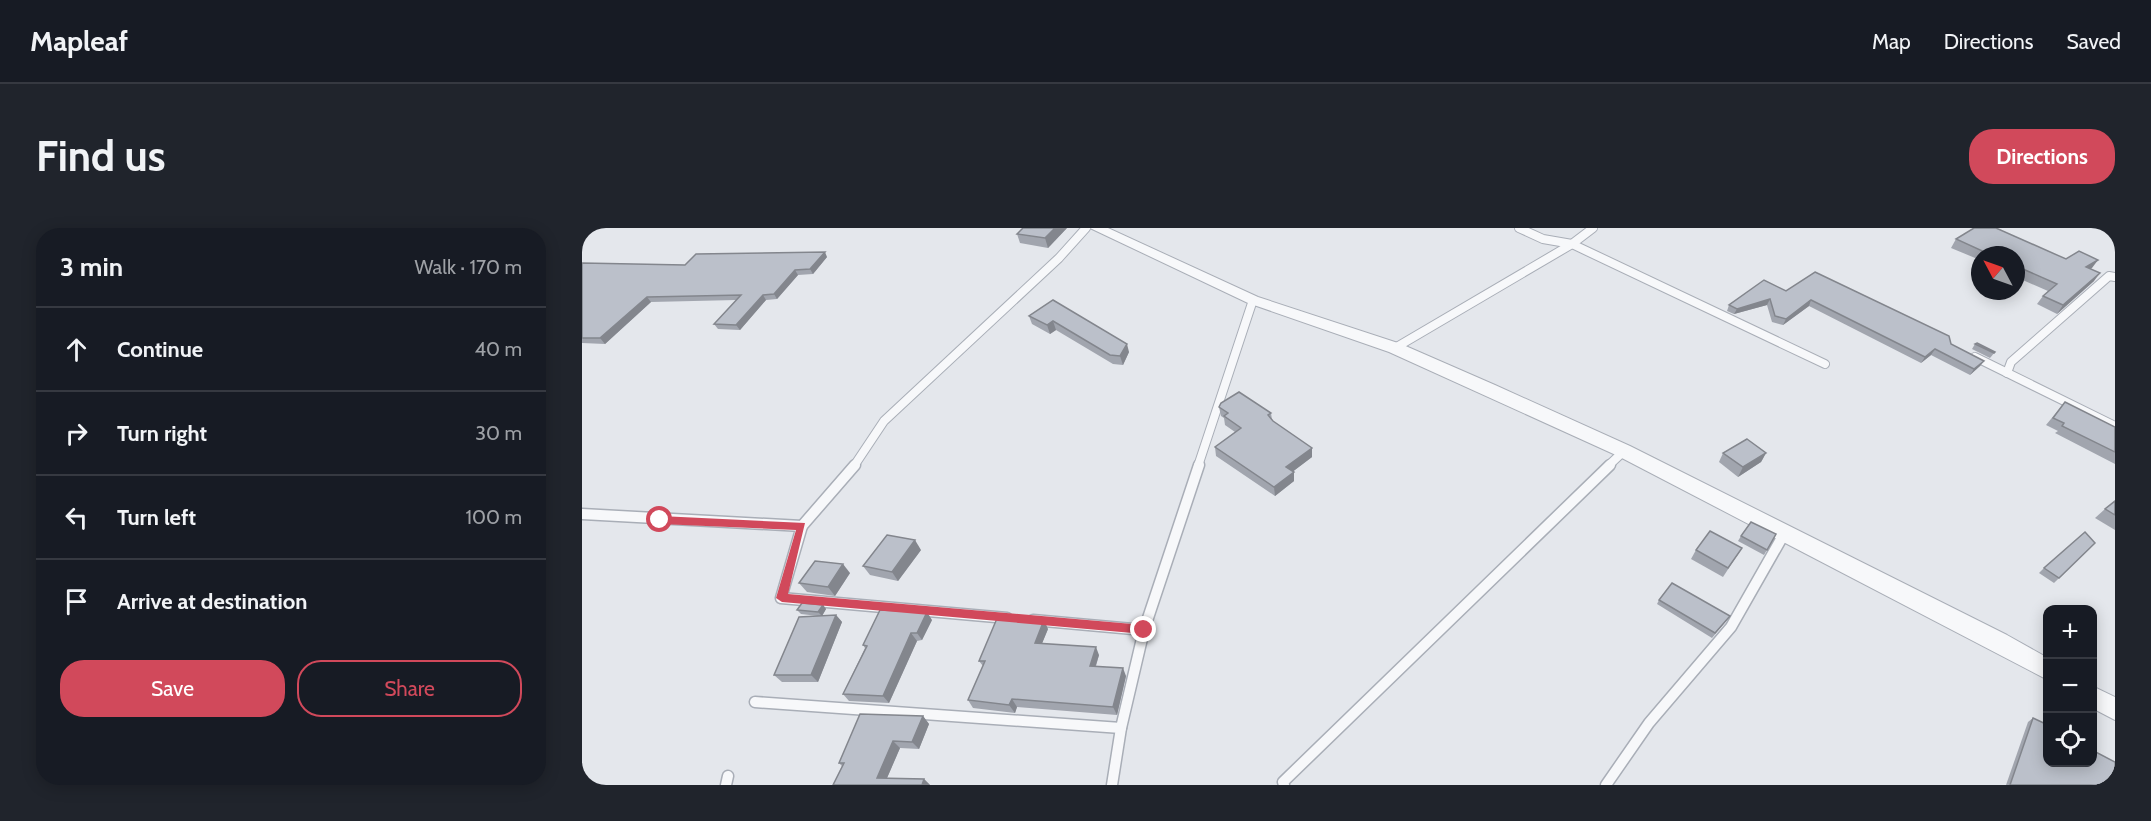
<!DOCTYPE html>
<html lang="en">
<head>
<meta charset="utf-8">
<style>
  :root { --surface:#171b24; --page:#20242c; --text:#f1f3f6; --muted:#9ea1a6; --line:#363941; --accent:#d1495b }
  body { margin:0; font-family:Cabin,sans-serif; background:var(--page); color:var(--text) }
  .controls { position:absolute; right:18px; bottom:18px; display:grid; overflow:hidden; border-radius:12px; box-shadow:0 3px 15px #0003 }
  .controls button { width:54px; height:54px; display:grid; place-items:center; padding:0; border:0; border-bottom:2px solid var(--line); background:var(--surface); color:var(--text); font:30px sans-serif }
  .compass { position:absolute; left:1389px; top:18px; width:54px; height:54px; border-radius:50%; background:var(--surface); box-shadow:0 3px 15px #0003; rotate:311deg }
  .stop { position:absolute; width:18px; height:18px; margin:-14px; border:4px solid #d1495b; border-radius:50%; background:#fff }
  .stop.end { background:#d1495b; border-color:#fff; box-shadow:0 2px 6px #0008 }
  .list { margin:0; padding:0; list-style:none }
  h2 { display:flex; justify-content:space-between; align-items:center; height:78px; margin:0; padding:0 24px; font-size:26px }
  h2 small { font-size:20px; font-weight:400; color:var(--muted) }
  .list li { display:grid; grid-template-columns:39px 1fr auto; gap:18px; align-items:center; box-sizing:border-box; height:84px; padding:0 24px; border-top:2px solid var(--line) }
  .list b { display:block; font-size:22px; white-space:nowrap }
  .list em { font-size:20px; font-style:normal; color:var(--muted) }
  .actions { display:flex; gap:12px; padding:18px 24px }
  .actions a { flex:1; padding:14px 0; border:2px solid var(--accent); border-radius:24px; text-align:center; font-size:21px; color:var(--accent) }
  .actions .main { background:var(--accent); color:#fff }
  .icon { flex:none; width:33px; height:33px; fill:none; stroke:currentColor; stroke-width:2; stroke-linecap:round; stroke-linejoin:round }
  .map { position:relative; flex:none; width:1533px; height:557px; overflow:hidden; border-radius:24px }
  header { display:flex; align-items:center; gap:36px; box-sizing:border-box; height:84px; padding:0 30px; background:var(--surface); border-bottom:2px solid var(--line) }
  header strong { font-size:28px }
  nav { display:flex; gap:33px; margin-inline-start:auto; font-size:21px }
  .intro { display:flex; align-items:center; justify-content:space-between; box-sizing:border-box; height:144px; padding:0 36px }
  h1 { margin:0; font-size:42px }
  .button { padding:15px 27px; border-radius:24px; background:var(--accent); color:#fff; font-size:21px; font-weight:700 }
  main { display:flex; gap:36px; padding:0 36px }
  aside { flex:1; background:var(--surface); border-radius:24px; box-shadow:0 3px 15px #0003 }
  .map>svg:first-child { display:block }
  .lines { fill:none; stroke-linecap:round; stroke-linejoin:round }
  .lane-far1-casing { stroke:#a9aeb7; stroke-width:10 }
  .lane-casing { stroke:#a9aeb7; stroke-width:13 }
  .street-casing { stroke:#a9aeb7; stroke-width:2 }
  .lane-far1 { stroke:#f7f8fa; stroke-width:8 }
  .lane { stroke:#f7f8fa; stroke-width:10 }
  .street { fill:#f7f8fa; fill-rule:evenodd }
  .wall { fill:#a1a5ae }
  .shaded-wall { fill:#83868d }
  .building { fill:#bbc0ca; stroke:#83868d; stroke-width:1.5 }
  .route { fill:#d1495b }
</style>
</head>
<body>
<header>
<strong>Mapleaf</strong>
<nav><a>Map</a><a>Directions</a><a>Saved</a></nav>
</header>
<div class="intro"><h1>Find us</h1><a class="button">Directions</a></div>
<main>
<aside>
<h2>3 min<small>Walk · 170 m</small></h2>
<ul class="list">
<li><svg class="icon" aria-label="ahead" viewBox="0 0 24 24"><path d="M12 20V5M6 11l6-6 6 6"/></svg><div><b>Continue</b></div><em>40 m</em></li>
<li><svg class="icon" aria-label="right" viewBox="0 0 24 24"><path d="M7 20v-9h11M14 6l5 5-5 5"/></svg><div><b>Turn right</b></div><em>30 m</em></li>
<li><svg class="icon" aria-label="left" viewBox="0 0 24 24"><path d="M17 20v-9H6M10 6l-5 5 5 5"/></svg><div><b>Turn left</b></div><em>100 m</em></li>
<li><svg class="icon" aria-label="arrive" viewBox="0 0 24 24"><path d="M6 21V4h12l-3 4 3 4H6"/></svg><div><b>Arrive at destination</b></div></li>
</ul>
<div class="actions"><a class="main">Save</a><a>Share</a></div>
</aside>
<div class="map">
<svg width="1533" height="557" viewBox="0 0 1533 557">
  <rect width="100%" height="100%" fill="#e4e7ec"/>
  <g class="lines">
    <g class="lane-far1-casing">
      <g id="lane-far1">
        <polyline points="937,0 961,11 990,16 1243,136"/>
        <polyline points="813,120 990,16 1011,0"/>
        <polyline points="1393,129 1533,198"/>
        <polyline points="1425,145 1429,134 1527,48 1533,49"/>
        <polyline points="272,238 302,193 477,30 504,0"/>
        <polyline points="616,238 671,72"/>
        <polyline points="1026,238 1042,223"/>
      </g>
    </g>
    <g class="lane-casing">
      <g id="lane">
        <polyline points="0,286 220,298 199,370 425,390"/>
        <polyline points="220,298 273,237"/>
        <polyline points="451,392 562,402"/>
        <polyline points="173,474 539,500"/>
        <polyline points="144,557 146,548"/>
        <polyline points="530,557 539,500 562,402 617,237"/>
        <polyline points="702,557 701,554 1028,237"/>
        <polyline points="1024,557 1067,495 1149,399 1202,306"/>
      </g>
    </g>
    <g class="street-casing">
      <g id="street">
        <polygon points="508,0 526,0 676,69 819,116 913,157 1048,218 1425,407 1466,430 1466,452 1036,228 807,124 666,75"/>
        <polygon points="1510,458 1533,469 1533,492 1510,480"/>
      </g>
    </g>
    <use href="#lane-far1" class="lane-far1"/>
    <use href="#lane" class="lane"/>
    <use href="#street" class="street"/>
  </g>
  <g class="wall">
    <polygon points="485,0 466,20 438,15 435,6"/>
    <polygon points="1374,11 1484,31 1510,40 1508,41 1512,53 1475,86 1455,76 1461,68 1466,63 1434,49 1434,27 1398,27 1398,32 1369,20"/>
    <polygon points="245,29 231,46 216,47 195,71 184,72 158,102 136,101 132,96 154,72 69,74 23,116 0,115 0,35 103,37"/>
    <polygon points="1204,63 1369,116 1402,133 1398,138 1388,147 1349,127 1339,135 1227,78 1201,97 1190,94 1185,77 1152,86 1145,83 1147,77"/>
    <polygon points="471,72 547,124 541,137 531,136 474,102 468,106 450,96 447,88"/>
    <polygon points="1393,116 1413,124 1408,130 1390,121"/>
    <polygon points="1483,174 1533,199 1533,236 1473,205 1476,203 1464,197"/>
    <polygon points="637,179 689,185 690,192 730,229 710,244 712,244 712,253 693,268 634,228 633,219 653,204 643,197 642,190 639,188"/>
    <polygon points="1141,225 1184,225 1179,234 1156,249 1137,234"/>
    <polygon points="1533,273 1533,302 1513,290 1523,281"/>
    <polygon points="1194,306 1182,327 1156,313 1159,308"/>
    <polygon points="1513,315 1472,355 1457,345 1462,340"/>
    <polygon points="1160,320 1141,349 1109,331 1114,322"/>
    <polygon points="339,322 316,353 288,347 281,338"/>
    <polygon points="268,345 253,368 225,364 217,355"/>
    <polygon points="1077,372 1145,392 1130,410 1075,376"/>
    <polygon points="241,377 244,381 240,388 254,387 260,394 236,454 200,454 192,447 236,388 219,386 215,382"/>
    <polygon points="350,392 340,412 335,413 307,475 267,473 261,466 283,420 281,417"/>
    <polygon points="466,401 460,415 517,427 514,438 544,448 535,487 435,479 433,485 391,480 386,472 401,438 397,433"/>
    <polygon points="341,488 347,496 337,521 318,520 305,550 342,551 348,557 251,557 260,538 257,535"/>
    <polygon points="1451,490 1533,557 1424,557 1446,494"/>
  </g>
  <g class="shaded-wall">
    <polygon points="473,0 485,0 466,20 463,10"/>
    <polygon points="243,24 245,29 231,46 228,41"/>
    <polygon points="1516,32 1510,40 1498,47 1504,39"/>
    <polygon points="213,42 216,47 195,71 192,66"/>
    <polygon points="1518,45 1512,53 1475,86 1481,77"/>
    <polygon points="181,67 184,72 158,102 154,97"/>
    <polygon points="65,69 69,74 23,116 18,110"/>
    <polygon points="1188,71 1185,77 1152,86 1155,81"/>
    <polygon points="1229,72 1227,78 1201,97 1204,91"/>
    <polygon points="471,93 474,102 468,106 465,97"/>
    <polygon points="545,116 547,124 541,137 538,128"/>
    <polygon points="1353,121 1349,127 1339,135 1343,129"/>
    <polygon points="1402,133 1398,138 1388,147 1392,141"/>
    <polygon points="730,220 730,229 705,248 704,239"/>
    <polygon points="1184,225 1179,234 1156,249 1161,239"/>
    <polygon points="712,244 712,253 693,268 692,259"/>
    <polygon points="333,312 339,322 316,353 310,344"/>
    <polygon points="261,336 268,345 253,368 246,359"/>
    <polygon points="241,377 244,381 240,388 236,384"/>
    <polygon points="345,384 350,392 340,412 335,405"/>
    <polygon points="254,387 260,394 236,454 229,447"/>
    <polygon points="462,392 466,401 457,423 453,415"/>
    <polygon points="329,405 335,413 307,475 301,468"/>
    <polygon points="514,419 517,427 511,446 508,438"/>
    <polygon points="541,440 544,448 535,487 531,479"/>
    <polygon points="430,471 435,479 433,485 427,477"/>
    <polygon points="341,488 347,496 337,521 330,514"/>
    <polygon points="311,513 318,520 302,557 295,550"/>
    <polygon points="342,551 348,557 340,557"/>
  </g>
  <g class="building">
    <polygon points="441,0 473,0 463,10 435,6"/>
    <polygon points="1392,0 1414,0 1484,31 1497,23 1516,32 1504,39 1518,45 1481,77 1461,68 1475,56 1434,38 1434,27 1409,27 1374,11"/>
    <polygon points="243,24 228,41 213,42 192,66 181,67 154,97 132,96 159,67 65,69 18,110 0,110 0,35 103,37 114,26"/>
    <polygon points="1233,44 1367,108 1369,116 1402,133 1392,141 1353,121 1343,129 1229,72 1204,91 1193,88 1188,71 1155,81 1147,77 1182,52 1204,63"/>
    <polygon points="471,72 545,116 538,128 528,127 471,93 465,97 447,88"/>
    <polygon points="1395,115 1413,124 1412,125 1393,116"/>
    <polygon points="657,164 689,185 686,187 691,193 730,220 704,239 712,244 692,259 633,219 659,200 642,188 646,185 637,179 639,175"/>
    <polygon points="1483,174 1533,199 1533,224 1480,198 1482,195 1471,190"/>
    <polygon points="1165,211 1184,225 1161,239 1141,225"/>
    <polygon points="1533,273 1533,287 1523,281"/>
    <polygon points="1169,294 1194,306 1185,322 1159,308"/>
    <polygon points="1128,303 1160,320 1146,340 1114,322"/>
    <polygon points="1503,304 1513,315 1477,350 1462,340"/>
    <polygon points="305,307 333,312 310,344 281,338"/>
    <polygon points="233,333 261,336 246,359 217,355"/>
    <polygon points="1090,355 1148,388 1133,405 1077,372"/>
    <polygon points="220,375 241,377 236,384 215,382"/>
    <polygon points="298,382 345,384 335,405 329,405 301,468 261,466 285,418 281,417"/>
    <polygon points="254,387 229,447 192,447 217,389"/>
    <polygon points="416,388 462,392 453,415 514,419 508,438 541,440 531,479 430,471 427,477 386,472 403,433 397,433"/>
    <polygon points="278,486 341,488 330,514 311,513 295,550 342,551 340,557 251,557 262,535 257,535"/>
    <polygon points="1451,490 1466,497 1466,534 1510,534 1510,522 1533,534 1533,557 1428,557"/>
  </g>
  <polygon class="route" points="78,288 223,295 206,366 562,397 568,402 562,406 200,374 194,370 214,302 78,296 73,292"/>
</svg>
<div class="controls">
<button>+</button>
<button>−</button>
<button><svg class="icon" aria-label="locate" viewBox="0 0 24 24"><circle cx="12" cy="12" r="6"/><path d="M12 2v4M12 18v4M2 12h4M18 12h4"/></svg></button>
</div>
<svg class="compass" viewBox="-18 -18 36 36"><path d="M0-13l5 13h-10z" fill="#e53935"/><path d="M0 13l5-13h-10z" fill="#9ea1a6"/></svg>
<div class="stop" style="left:78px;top:292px"></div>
<div class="stop end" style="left:562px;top:402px"></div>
</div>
</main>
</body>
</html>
